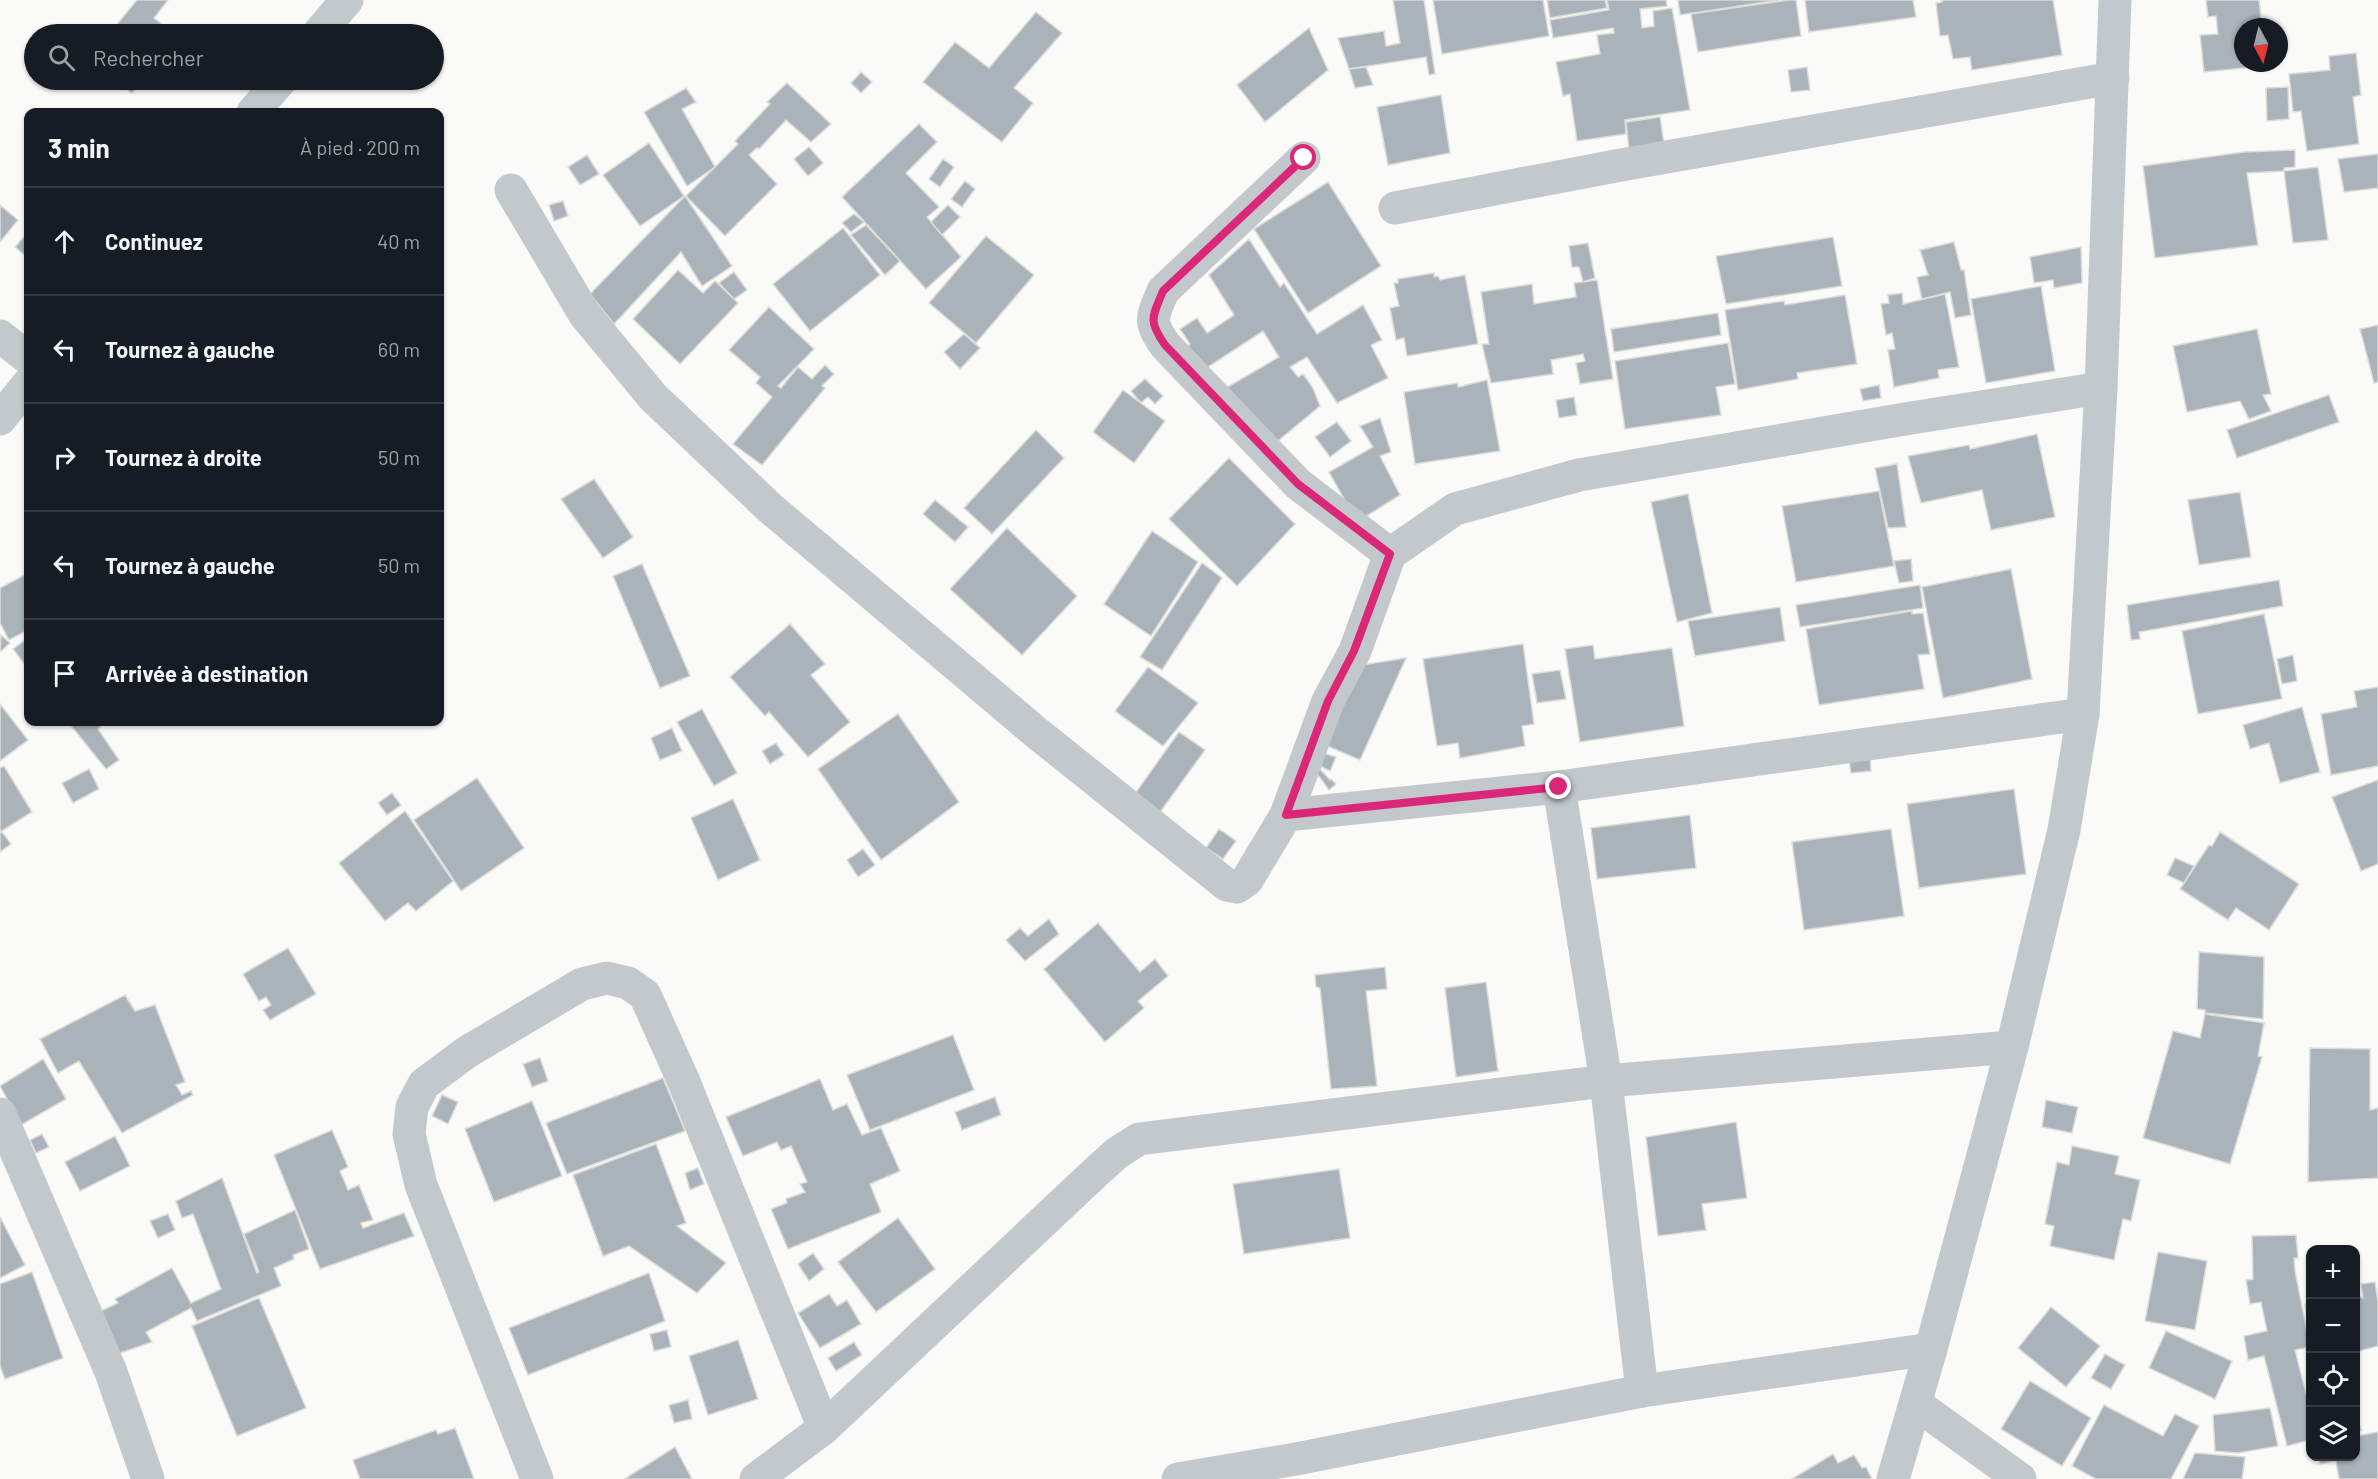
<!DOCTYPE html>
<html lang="fr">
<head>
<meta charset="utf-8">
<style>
  :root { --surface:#171b24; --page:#20242c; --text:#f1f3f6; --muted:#9ea1a6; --line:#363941 }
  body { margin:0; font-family:Barlow,sans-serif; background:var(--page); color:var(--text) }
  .controls { position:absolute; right:18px; bottom:18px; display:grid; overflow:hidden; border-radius:12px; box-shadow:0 2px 4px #0004 }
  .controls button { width:54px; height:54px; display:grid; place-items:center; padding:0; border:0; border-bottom:2px solid var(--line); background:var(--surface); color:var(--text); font:30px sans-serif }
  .compass { position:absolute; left:2234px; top:18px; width:54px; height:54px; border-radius:50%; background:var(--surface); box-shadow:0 2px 4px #0004; rotate:173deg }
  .stop { position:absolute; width:18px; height:18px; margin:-14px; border:4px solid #db2777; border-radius:50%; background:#fff }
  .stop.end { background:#db2777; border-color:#fff; box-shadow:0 2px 6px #0008 }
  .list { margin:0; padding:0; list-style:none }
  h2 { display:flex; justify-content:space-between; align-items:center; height:78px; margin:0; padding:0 24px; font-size:26px }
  h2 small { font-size:20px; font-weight:400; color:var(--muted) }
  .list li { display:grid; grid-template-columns:39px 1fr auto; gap:18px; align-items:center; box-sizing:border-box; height:108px; padding:0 24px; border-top:2px solid var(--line) }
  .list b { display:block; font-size:22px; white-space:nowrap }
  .list em { font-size:20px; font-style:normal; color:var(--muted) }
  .icon { flex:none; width:33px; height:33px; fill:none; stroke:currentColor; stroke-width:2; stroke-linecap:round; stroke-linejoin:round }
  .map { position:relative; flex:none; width:2378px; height:1479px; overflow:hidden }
  .search { position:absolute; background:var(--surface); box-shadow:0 2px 4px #0004; left:24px; top:24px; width:420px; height:66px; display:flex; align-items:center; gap:15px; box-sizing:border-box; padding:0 21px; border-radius:33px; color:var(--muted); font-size:22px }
  .panel { position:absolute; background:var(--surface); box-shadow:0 2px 4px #0004; left:24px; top:108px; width:420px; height:618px; border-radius:12px }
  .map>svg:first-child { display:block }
  .building { fill:#aab3b9; stroke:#dcdcda; stroke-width:1.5 }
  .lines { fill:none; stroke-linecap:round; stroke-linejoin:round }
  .street { stroke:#c3c8cc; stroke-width:33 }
  .route { stroke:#db2777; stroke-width:8 }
</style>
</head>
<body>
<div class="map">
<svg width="2378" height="1479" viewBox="0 0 2378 1479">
  <rect width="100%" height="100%" fill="#fafaf8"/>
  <g class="building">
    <polygon points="137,0 168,0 154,18 175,34 109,34"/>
    <polygon points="1393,0 1424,0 1435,74 1429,75 1426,57 1349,69 1338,38 1384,31 1386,46 1400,43"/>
    <polygon points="1433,0 1543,0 1549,36 1442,54"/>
    <polygon points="1547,0 1605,0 1607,8 1550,18"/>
    <polygon points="1607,0 1666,0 1667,6 1640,9 1642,28 1654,26 1653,11 1672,8 1690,110 1625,120 1626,134 1577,141 1570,94 1563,96 1556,62 1600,54 1597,35 1614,33 1613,28 1553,38 1550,20 1609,10"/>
    <polygon points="1678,0 1779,0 1680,15"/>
    <polygon points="1789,0 1796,0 1801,36 1698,52 1691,14"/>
    <polygon points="1805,0 1913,0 1916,17 1809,32"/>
    <polygon points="1942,0 2053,0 2062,55 1972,70 1970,57 1953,59 1948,35 1940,36 1936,3 1942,2"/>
    <polygon points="2206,0 2259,0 2262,27 2243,27 2243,63 2266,63 2266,66 2204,72 2200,35 2218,34 2216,16 2208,17"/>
    <polygon points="1036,12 1062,33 1014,88 1033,103 1002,142 923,82 955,42 989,68"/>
    <polygon points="1309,28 1328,70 1265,122 1237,85"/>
    <polygon points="2356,53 2361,95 2353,97 2359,144 2307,151 2301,111 2293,112 2289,74 2330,70 2329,56"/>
    <polygon points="1366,67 1373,85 1355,88 1349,69"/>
    <polygon points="1807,67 1810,90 1791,92 1788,70"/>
    <polygon points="861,72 872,82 861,93 851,83"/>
    <polygon points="114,80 143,80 132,93"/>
    <polygon points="787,83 831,124 811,142 786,120 759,149 757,148 749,155 777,184 725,236 686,196 738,144 735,141 770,104 767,102"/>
    <polygon points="2288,87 2289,119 2267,121 2266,88"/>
    <polygon points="686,88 696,102 682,109 715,167 687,186 644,112"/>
    <polygon points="1441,95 1450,153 1388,165 1377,107"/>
    <polygon points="1660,117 1664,144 1629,150 1626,122"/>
    <polygon points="919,124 937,142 906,173 939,207 927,217 961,257 926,289 842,197"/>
    <polygon points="649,143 684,196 640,226 603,175"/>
    <polygon points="809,147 823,163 808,176 794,159"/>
    <polygon points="2295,150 2295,167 2284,168 2284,171 2247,173 2258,245 2155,258 2143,166 2244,152"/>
    <polygon points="2378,154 2378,188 2344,192 2338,159"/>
    <polygon points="587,155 599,174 580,185 568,167"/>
    <polygon points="943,159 954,167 940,187 929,179"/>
    <polygon points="2318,167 2328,240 2293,243 2284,171"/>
    <polygon points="965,181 975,189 962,207 951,199"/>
    <polygon points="1328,182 1381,266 1308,313 1254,229"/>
    <polygon points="685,196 732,266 702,286 681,252 614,324 590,294"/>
    <polygon points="563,201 568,216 554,221 549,205"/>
    <polygon points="0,205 18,220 0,242"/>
    <polygon points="948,205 960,217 942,235 931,222"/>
    <polygon points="854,214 864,222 851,232 842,223"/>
    <polygon points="866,225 900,261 885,275 851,235"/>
    <polygon points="843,228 880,275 810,331 773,284"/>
    <polygon points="28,232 28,258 15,247"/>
    <polygon points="986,236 1034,275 976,343 929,303"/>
    <polygon points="1833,237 1842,286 1726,304 1716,256"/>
    <polygon points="1249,239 1280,287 1284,283 1317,334 1363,305 1382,340 1371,345 1388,378 1337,403 1307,357 1290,367 1298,377 1303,374 1313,388 1320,406 1273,445 1219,392 1279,357 1263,331 1202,371 1186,348 1190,344 1180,329 1197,318 1207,333 1234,315 1209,275"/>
    <polygon points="1954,242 1961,270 1964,270 1971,315 1955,318 1950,292 1922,299 1917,277 1928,275 1920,250"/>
    <polygon points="1588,243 1595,278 1583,282 1579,267 1572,267 1569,246"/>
    <polygon points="2081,247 2082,283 2054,288 2053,280 2034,283 2030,257"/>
    <polygon points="678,270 703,293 715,281 738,303 680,364 633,319"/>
    <polygon points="734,272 747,290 734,299 719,283"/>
    <polygon points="1434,273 1434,277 1438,276 1440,280 1465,275 1478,344 1407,356 1404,338 1396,340 1390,308 1399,306 1394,283 1398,283 1398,279"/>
    <polygon points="1597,280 1613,379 1580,384 1576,363 1585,361 1583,354 1551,360 1553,374 1491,383 1482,344 1489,344 1481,292 1532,284 1534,304 1576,297 1574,283"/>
    <polygon points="2041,286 2055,371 1986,383 1971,299"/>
    <polygon points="1902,293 1903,304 1945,294 1959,367 1938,370 1939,378 1894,387 1888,350 1895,349 1892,333 1886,335 1881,304 1889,303 1888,295"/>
    <polygon points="1845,295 1857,364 1797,373 1798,379 1738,390 1725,310 1784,301 1785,305"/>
    <polygon points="769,307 814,349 778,386 781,388 798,367 812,379 825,365 834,374 822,386 825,388 762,465 733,444 772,397 756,383 760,377 729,350"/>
    <polygon points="1718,313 1721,335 1614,352 1611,329"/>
    <polygon points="2378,325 2378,382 2374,383 2360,329"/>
    <polygon points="2257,329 2271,394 2263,395 2271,411 2249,419 2240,401 2187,412 2173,346"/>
    <polygon points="964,334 980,348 960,369 944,352"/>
    <polygon points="1728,343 1735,384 1716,387 1721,415 1625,429 1615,361"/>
    <polygon points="1145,379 1163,396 1155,404 1148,397 1141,403 1131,391"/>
    <polygon points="1487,380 1500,451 1415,464 1404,392 1458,383 1458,387"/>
    <polygon points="1879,385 1881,398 1863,401 1860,389"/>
    <polygon points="1123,390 1165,421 1134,463 1093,432"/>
    <polygon points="2329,395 2339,422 2237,458 2227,430"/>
    <polygon points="1574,397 1577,415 1559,418 1556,400"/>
    <polygon points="1380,418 1391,452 1380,456 1400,495 1357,522 1329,472 1373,447 1360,426"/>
    <polygon points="1337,422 1351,441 1330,457 1315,437"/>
    <polygon points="1036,430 1064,458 992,534 964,508"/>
    <polygon points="2037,434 2055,517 1991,530 1982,490 1921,503 1908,456 1969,445 1970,449"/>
    <polygon points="1229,458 1295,524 1237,586 1169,519"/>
    <polygon points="1897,464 1906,527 1888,528 1875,468"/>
    <polygon points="594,479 633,537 603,558 561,499"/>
    <polygon points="1879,491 1894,566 1796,582 1782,506"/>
    <polygon points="2240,492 2251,557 2199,565 2188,500"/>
    <polygon points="1688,494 1712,613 1677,622 1651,502"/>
    <polygon points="935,500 968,527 955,542 923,514"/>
    <polygon points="1007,528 1077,596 1022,655 950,589"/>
    <polygon points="1152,531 1198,562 1151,636 1104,604"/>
    <polygon points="1911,559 1913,581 1899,583 1894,561"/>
    <polygon points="1202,563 1222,578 1162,670 1140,657"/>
    <polygon points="642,564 690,676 660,688 613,576"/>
    <polygon points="2011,569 2032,679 1943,698 1922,587"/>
    <polygon points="28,573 28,630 9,640 0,623 0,588"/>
    <polygon points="2279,580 2283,606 2139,632 2140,639 2131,640 2127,605"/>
    <polygon points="1920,585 1923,608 1800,627 1796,605"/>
    <polygon points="1780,607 1785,641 1695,656 1688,621"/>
    <polygon points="1912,611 1912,614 1923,613 1930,654 1918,655 1924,689 1819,705 1806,629"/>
    <polygon points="2264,614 2282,699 2198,714 2182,631"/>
    <polygon points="790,624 825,664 811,675 850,722 808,757 769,712 765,716 730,677"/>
    <polygon points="1,635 10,643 1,651 0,649"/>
    <polygon points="28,638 28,669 13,649"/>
    <polygon points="1523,644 1534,724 1522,726 1525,746 1460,758 1458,743 1437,746 1423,659"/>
    <polygon points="1593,645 1595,659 1672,648 1684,726 1580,742 1565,649"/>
    <polygon points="2293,655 2297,681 2282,684 2277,659"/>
    <polygon points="1406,658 1360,760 1325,745 1362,665"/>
    <polygon points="1148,667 1198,703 1163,746 1115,711"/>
    <polygon points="1560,670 1566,699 1537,703 1532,674"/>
    <polygon points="2378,687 2378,766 2331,775 2321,714 2357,707 2354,691"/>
    <polygon points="0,704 28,740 0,761"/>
    <polygon points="2302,707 2320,772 2280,783 2269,743 2250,749 2243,725"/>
    <polygon points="702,709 737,773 714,786 677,722"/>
    <polygon points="898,714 959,802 881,860 818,769"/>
    <polygon points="68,722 97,722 101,726 98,729 119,760 106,769"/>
    <polygon points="672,728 682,751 660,760 651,738"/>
    <polygon points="1179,732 1205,750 1155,819 1129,802"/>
    <polygon points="776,743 784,755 770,764 762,751"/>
    <polygon points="1323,753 1336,757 1330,771 1320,766 1319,768 1330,780 1331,779 1336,784 1329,790 1315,771"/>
    <polygon points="1870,756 1871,771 1851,773 1849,759"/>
    <polygon points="4,766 32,812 0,832 0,768"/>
    <polygon points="89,769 99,789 73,803 62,783"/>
    <polygon points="477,778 524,848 461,891 414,820"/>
    <polygon points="2378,780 2378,864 2361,871 2332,797"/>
    <polygon points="2014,789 2026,874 1919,888 1907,804"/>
    <polygon points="392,793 401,805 387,815 378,803"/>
    <polygon points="733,799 760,860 718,880 691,818"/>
    <polygon points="405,811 453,881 416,911 408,903 385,921 339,863"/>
    <polygon points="1690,815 1696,868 1597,879 1591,828"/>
    <polygon points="1219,829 1236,841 1223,859 1206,848"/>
    <polygon points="1891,829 1904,916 1804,930 1792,842"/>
    <polygon points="2,832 11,844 0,852 0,833"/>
    <polygon points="2220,832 2299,884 2269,930 2236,908 2228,920 2180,889 2209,845 2212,846"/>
    <polygon points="863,849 875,865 858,877 847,860"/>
    <polygon points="2175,858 2194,866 2184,883 2167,875"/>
    <polygon points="1049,919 1059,934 1025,961 1006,940 1020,928 1028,936"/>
    <polygon points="1098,923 1140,972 1155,959 1168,976 1138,1001 1144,1008 1105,1042 1044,969"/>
    <polygon points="288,948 316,994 270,1020 263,1010 271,1005 266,997 259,1001 243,974"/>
    <polygon points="2199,952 2264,957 2263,1019 2205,1013 2205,1010 2197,1009"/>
    <polygon points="1385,967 1387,989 1366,991 1377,1086 1331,1089 1320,988 1316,987 1315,975"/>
    <polygon points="1486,982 1498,1071 1456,1077 1445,988"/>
    <polygon points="125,995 135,1011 155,1005 185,1082 176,1085 182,1095 191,1091 193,1095 122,1133 79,1061 58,1073 40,1039"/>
    <polygon points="2205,1014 2264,1023 2258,1056 2262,1057 2230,1164 2143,1138 2173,1031 2200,1038"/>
    <polygon points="953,1035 974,1090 870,1130 847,1075"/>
    <polygon points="2310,1048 2370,1049 2370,1110 2378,1108 2378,1178 2308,1182"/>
    <polygon points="540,1058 548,1081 532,1087 523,1064"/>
    <polygon points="43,1059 66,1099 21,1125 0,1086"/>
    <polygon points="663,1078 685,1131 567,1174 546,1123"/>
    <polygon points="820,1079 833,1110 847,1104 862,1135 881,1128 900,1171 870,1184 881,1212 788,1249 771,1209 787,1203 786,1199 805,1192 800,1184 807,1182 791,1146 781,1150 777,1142 743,1156 726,1117"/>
    <polygon points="442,1095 458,1102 448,1124 432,1116"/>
    <polygon points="995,1097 1001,1115 962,1130 955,1112"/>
    <polygon points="2046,1100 2078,1107 2072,1133 2042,1127"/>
    <polygon points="532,1101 562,1176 494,1202 465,1129"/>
    <polygon points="1736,1122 1747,1198 1702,1204 1706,1230 1658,1236 1646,1137"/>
    <polygon points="332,1130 348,1167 340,1171 348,1190 359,1185 373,1220 361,1223 363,1228 404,1213 414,1236 320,1269 274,1155"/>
    <polygon points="42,1134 49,1147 36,1153 30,1140"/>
    <polygon points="115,1136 130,1166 80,1191 65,1162"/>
    <polygon points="656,1144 686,1223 677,1226 726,1263 697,1293 629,1246 603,1256 573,1175"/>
    <polygon points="2072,1146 2119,1156 2115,1174 2140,1180 2131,1221 2123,1219 2114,1260 2050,1246 2054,1226 2045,1224 2057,1162 2069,1165"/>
    <polygon points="698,1168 704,1184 690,1190 685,1173"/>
    <polygon points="1339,1169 1350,1238 1244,1254 1233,1184"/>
    <polygon points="222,1178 257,1273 259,1272 244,1234 295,1210 309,1249 293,1255 294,1259 274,1268 281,1286 197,1321 191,1308 146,1332 152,1342 117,1354 101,1311 118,1303 115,1299 172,1268 191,1303 221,1289 193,1214 182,1218 176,1201"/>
    <polygon points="168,1214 175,1230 158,1238 150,1221"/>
    <polygon points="0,1217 25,1265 0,1278"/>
    <polygon points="898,1218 935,1269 876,1312 838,1262"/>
    <polygon points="2296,1235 2298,1258 2294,1258 2295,1271 2310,1347 2295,1350 2310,1409 2310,1440 2287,1446 2264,1356 2248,1360 2244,1336 2267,1331 2261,1302 2250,1304 2246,1280 2253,1279 2252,1236"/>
    <polygon points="2158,1252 2207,1261 2195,1330 2145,1321"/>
    <polygon points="813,1253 824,1269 809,1281 798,1264"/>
    <polygon points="32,1272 63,1358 5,1379 0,1366 0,1284"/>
    <polygon points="649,1273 665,1321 528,1375 509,1328"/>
    <polygon points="2375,1282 2378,1302 2378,1346 2356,1352 2356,1295 2363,1298 2361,1284"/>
    <polygon points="829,1294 837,1306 847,1300 861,1324 820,1348 798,1313"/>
    <polygon points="259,1298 306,1408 237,1436 192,1326"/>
    <polygon points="2310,1303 2310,1335 2305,1304"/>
    <polygon points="2051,1307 2100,1346 2066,1387 2018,1348"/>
    <polygon points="667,1330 671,1347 654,1351 650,1334"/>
    <polygon points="2166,1331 2232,1361 2215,1399 2149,1368"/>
    <polygon points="738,1340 758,1399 708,1415 689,1356"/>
    <polygon points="854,1342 862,1355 836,1371 828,1358"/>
    <polygon points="2105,1354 2125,1365 2111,1389 2091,1378"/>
    <polygon points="2030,1381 2091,1418 2062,1466 2001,1429"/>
    <polygon points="688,1400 692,1419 674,1423 669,1405"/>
    <polygon points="2104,1405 2163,1436 2175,1414 2199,1426 2171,1479 2096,1479 2072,1466"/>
    <polygon points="2270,1408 2278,1446 2238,1453 2215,1451 2213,1415"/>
    <polygon points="2356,1413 2361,1430 2356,1432"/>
    <polygon points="455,1428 474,1479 360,1479 353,1460 436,1430 438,1434"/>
    <polygon points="2378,1432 2378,1479 2339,1479 2335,1456 2356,1456 2356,1436"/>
    <polygon points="675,1447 692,1479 625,1479 629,1476"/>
    <polygon points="2195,1453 2245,1457 2242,1479 2183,1479"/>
    <polygon points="1833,1454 1838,1463 1854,1455 1862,1468 1866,1467 1872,1479 1792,1479"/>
    <polygon points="2319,1456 2334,1456 2334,1461 2320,1464"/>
  </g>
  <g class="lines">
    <g class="street">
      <polyline points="318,34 347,0"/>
      <polyline points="253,112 281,80"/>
      <path d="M 1304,158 L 1163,291 C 1152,318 1148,320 1165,345 L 1298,484 L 1390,554"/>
      <polyline points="511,190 585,315 653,397 770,508 1038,734 1227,885 1237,887 1247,880 1286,815 1328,701 1355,651 1390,554 1455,509 1579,475 1911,418 2101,388"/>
      <polyline points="1395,208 1621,165 2113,78"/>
      <polyline points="0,336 28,358"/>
      <polyline points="0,419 28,384"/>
      <polyline points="1559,787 1606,1081 1642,1391"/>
      <polyline points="1286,815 1559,787 2083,714"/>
      <polyline points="0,1114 111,1372 148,1479"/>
      <polyline points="1916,1404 2020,1479"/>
      <polyline points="824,1428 1097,1171 1117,1153 1139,1139 1606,1081 2012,1047"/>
      <polyline points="537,1479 421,1185 409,1134 412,1107 424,1084 467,1052 582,984 607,978 628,983 645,995 684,1082 824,1428 756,1479"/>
      <polyline points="1178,1479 1296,1459 1642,1391 1931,1349"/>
      <polyline points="1893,1479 1931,1349 2012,1047 2064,830 2083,714 2101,388 2115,0"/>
    </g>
  </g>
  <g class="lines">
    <path class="route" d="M 1304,158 L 1163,291 C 1152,318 1148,320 1165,345 L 1298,484 L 1390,554 L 1354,651 L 1328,701 L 1286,815 L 1559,787"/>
  </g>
</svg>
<div class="controls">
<button>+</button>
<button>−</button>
<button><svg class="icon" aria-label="locate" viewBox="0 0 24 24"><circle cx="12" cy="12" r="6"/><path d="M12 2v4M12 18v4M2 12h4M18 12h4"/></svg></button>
<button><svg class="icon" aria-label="layers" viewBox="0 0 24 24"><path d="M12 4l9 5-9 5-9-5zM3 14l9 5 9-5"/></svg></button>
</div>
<svg class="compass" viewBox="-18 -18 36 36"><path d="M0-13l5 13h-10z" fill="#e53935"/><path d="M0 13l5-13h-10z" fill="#9ea1a6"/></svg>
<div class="stop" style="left:1304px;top:158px"></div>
<div class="stop end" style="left:1559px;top:787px"></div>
<div class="search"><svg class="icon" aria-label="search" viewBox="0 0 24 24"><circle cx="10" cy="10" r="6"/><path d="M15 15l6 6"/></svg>Rechercher</div>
<section class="panel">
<h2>3 min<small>À pied · 200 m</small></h2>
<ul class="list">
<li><svg class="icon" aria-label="ahead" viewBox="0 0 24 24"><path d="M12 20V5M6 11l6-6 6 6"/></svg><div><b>Continuez</b></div><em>40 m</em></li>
<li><svg class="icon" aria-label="left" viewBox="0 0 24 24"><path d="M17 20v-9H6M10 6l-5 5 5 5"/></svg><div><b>Tournez à gauche</b></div><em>60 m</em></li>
<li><svg class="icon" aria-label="right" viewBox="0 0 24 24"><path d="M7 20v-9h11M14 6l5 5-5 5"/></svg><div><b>Tournez à droite</b></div><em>50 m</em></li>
<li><svg class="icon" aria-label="left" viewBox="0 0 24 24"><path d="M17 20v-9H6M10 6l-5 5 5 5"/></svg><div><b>Tournez à gauche</b></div><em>50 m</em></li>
<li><svg class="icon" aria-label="arrive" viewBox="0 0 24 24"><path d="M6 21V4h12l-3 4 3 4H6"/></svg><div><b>Arrivée à destination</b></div></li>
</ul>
</section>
</div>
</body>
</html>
